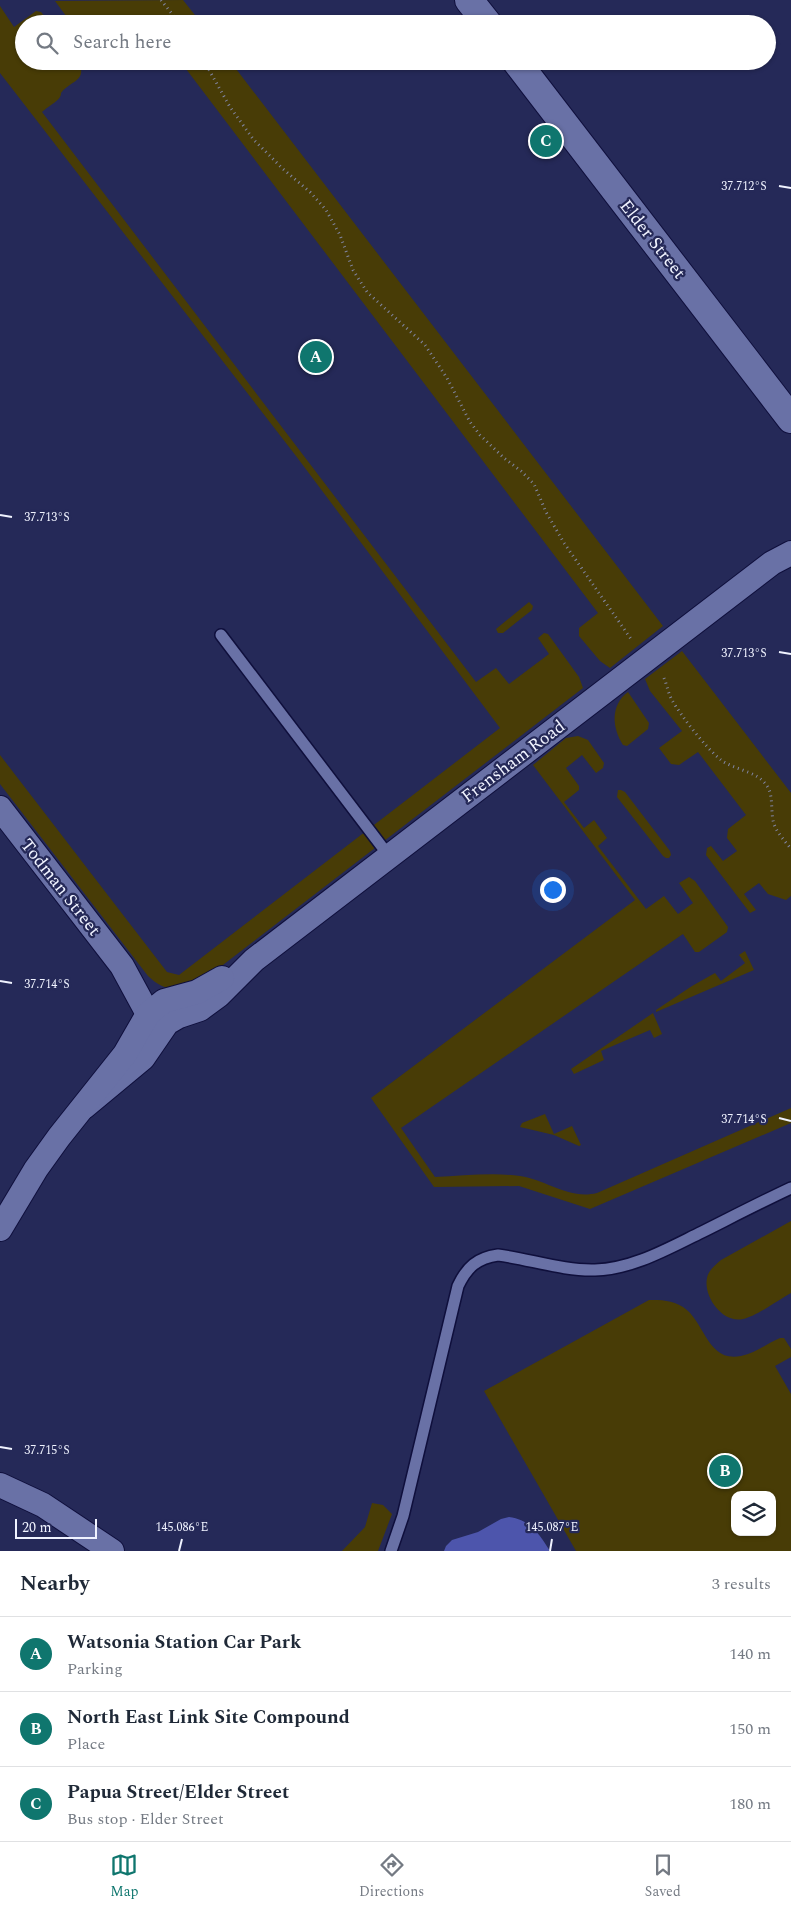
<!DOCTYPE html>
<html lang="en">
<head>
<meta charset="utf-8">
<style>
  :root { --surface:#fff; --page:#f2f2f3; --text:#1f2937; --muted:#747a83; --line:#e0e1e3; --accent:#0f766e }
  body { margin:0; font-family:Spectral,serif; background:var(--page); color:var(--text) }
  .controls { position:absolute; right:15px; bottom:15px; display:grid; overflow:hidden; border-radius:10px; box-shadow:0 1px 4px #0004 }
  .controls button { width:45px; height:45px; display:grid; place-items:center; padding:0; border:0; border-bottom:1px solid var(--line); background:var(--surface); color:var(--text); font:25px sans-serif }
  .scale { position:absolute; left:15px; bottom:12px; width:82px; box-sizing:border-box; padding-left:5px; border:2px solid #f0f3ff; border-top:0; font-size:14px; line-height:18px; white-space:nowrap; color:#f0f3ff; -webkit-text-stroke:4px #252958; paint-order:stroke }
  .you { position:absolute; left:552px; top:889px; width:18px; height:18px; margin:-12px; border:4px solid #fff; border-radius:50%; background:#1a73e8; box-shadow:0 0 0 8px #1a73e833 }
  .badge { display:grid; place-items:center; width:32px; height:32px; border-radius:50%; background:var(--accent); color:#fff; font-size:16px; font-weight:700 }
  .pin { position:absolute; translate:-50% -50%; border:2px solid #fff; box-shadow:0 1px 5px #0006 }
  .list { margin:0; padding:0; list-style:none }
  h2 { display:flex; justify-content:space-between; align-items:center; height:65px; margin:0; padding:0 20px; font-size:21px }
  h2 small { font-size:16px; font-weight:400; color:var(--muted) }
  .list li { display:grid; grid-template-columns:32px 1fr auto; gap:15px; align-items:center; box-sizing:border-box; height:75px; padding:0 20px; border-top:1px solid var(--line) }
  .list b { display:block; font-size:19px; white-space:nowrap }
  .list p { margin:0; font-size:16px; white-space:nowrap; color:var(--muted) }
  .list em { font-size:16px; font-style:normal; color:var(--muted) }
  .icon { flex:none; width:28px; height:28px; fill:none; stroke:currentColor; stroke-width:2; stroke-linecap:round; stroke-linejoin:round }
  .map { position:relative; flex:none; width:791px; height:1551px; overflow:hidden }
  .search { position:absolute; background:var(--surface); box-shadow:0 1px 4px #0004; left:15px; right:15px; top:15px; height:55px; display:flex; align-items:center; gap:12px; box-sizing:border-box; padding:0 18px; border-radius:28px; color:var(--muted); font-size:19px }
  .sheet { height:290px; background:var(--surface) }
  nav { display:flex; justify-content:space-around; align-items:center; box-sizing:border-box; height:70px; border-top:1px solid var(--line); background:var(--surface); font-size:14px; color:var(--muted) }
  nav a { display:grid; justify-items:center; gap:2px }
  nav .on { color:var(--accent) }
  .map>svg:first-child { display:block }
  .green { fill:#483c06; fill-rule:evenodd }
  .water { fill:#4d55ac }
  .lines { fill:none; stroke-linecap:round; stroke-linejoin:round }
  .lane-casing { stroke:#0f0f3c; stroke-width:14 }
  .street-casing { stroke:#0f0f3c; stroke-width:26 }
  .secondary-casing { stroke:#0f0f3c; stroke-width:30 }
  .path { stroke:#8286a4; stroke-width:3; stroke-dasharray:1 4; stroke-linecap:butt }
  .lane { stroke:#6971a6; stroke-width:11 }
  .street { stroke:#6971a6; stroke-width:24 }
  .secondary { stroke:#6971a6; stroke-width:28 }
  .ticks { fill:none; stroke:#f0f3ff; stroke-width:2 }
  .labels { text-anchor:middle; stroke-width:4.5; stroke-linejoin:round; paint-order:stroke }
  .street-label { font-size:18px; fill:#f0f3ff; stroke:#252958 }
  .ticks-label { font-size:12px; text-anchor:middle; fill:#f0f3ff; stroke:#252958; stroke-width:4.5; stroke-linejoin:round; paint-order:stroke }
</style>
</head>
<body>
<div class="map">
<svg width="791" height="1551" viewBox="0 0 791 1551">
  <rect width="100%" height="100%" fill="#252958"/>
  <g class="green">
    <polygon points="183,0 202,24 72,24 55,1"/>
    <path d="M 0,6 L 14,27 L 36,11 L 41,12 L 51,24 L 24,24 L 24,61 L 78,61 C 89,81 69,81 61,93 C 61,94 61,95 60,97 C 57,102 47,107 42,112 L 476,682 L 496,668 L 509,684 L 549,654 L 538,638 L 544,633 L 548,634 L 579,677 L 583,688 L 206,978 C 182,986 170,997 148,976 L 0,784 L 0,755 L 167,972 L 179,975 L 500,728 L 296,456 L 0,73 Z"/>
    <polygon points="180,61 230,61 663,626 610,668 600,661 579,636 579,628 598,613"/>
    <polygon points="529,602 533,606 532,610 503,633 498,633 496,629"/>
    <polygon points="682,651 791,793 791,896 786,900 768,894 759,883 744,894 756,910 750,913 706,855 707,848 711,846 723,861 737,851 727,838 728,829 746,815 698,752 679,765 671,764 659,748 682,731 650,691 645,679"/>
    <path d="M 628,692 L 649,723 L 648,729 L 627,746 L 623,745 C 612,728 610,705 628,692 Z"/>
    <path d="M 578,736 L 588,740 L 604,763 L 603,768 L 596,773 L 582,755 L 566,768 L 579,786 L 579,790 L 564,802 L 584,828 L 594,820 L 607,838 L 598,846 L 646,909 L 664,896 L 678,914 L 693,903 L 679,883 L 689,877 L 695,881 L 728,927 L 727,932 L 699,952 L 695,952 L 683,934 L 401,1128 L 435,1177 C 463,1176 492,1172 520,1176 C 547,1180 569,1200 597,1193 L 791,1108 L 791,1123 L 590,1209 L 519,1186 L 434,1187 L 371,1098 L 635,900 L 533,765 L 566,738 Z"/>
    <polygon points="618,790 621,790 625,792 670,851 671,855 669,858 666,858 663,856 617,797"/>
    <polygon points="745,951 754,970 656,1012 656,1010 692,986 715,973 721,981 745,963 739,955"/>
    <polygon points="653,1013 662,1034 654,1038 650,1030 601,1051 604,1060 574,1074 571,1069"/>
    <polygon points="545,1114 554,1134 572,1126 581,1145 579,1146 554,1135 520,1127 522,1123"/>
    <path d="M 791,1221 L 791,1293 C 778,1300 757,1316 743,1319 C 723,1324 703,1297 707,1278 C 708,1271 715,1265 721,1260 Z"/>
    <path d="M 649,1300 C 661,1300 672,1300 683,1307 C 705,1321 707,1363 741,1356 C 756,1353 766,1344 780,1338 L 784,1338 L 791,1349 L 791,1357 L 775,1366 L 791,1394 L 791,1551 L 576,1551 L 484,1391 ZM 735,1495 L 772,1495 L 772,1532 L 735,1532 Z"/>
    <polygon points="372,1503 383,1505 392,1514 378,1551 342,1551 365,1527"/>
  </g>
  <path class="water" d="M 509,1517 C 531,1520 539,1534 550,1551 L 444,1551 L 446,1546 L 452,1540 L 478,1532 L 501,1519 Z"/>
  <g class="lines">
    <g class="lane-casing">
      <g id="lane">
        <polyline points="221,635 389,856"/>
        <path d="M 391,1551 L 403,1516 L 458,1286 C 467,1267 477,1258 498,1255 C 529,1259 564,1271 595,1270 C 633,1269 669,1248 702,1232 C 732,1217 761,1202 791,1188"/>
      </g>
    </g>
    <g class="street-casing">
      <g id="street">
        <polyline points="0,808 122,966 148,1014 163,1021"/>
        <polyline points="84,1107 143,1058 167,1023 179,1016 200,1009 219,995 254,960 772,563 791,553"/>
        <polyline points="0,1229 36,1169 59,1137 125,1054 148,1014 164,1001 197,992 222,978"/>
        <polyline points="0,1485 43,1505 112,1551"/>
      </g>
    </g>
    <g class="secondary-casing">
      <g id="secondary">
        <polyline points="469,0 488,24"/>
        <polyline points="516,61 791,419"/>
      </g>
    </g>
    <g class="path">
      <polyline points="161,0 180,24"/>
      <polyline points="204,61 230,107 253,139 283,169 310,192 326,210 340,235 353,270 367,292 425,345 447,378 470,422 480,435 504,458 521,471 534,484 546,512 564,543 631,639"/>
      <path d="M 664,678 C 667,685 668,693 672,700 C 681,716 706,748 721,760 C 734,770 758,771 767,786 C 774,796 770,812 774,824 C 777,833 785,841 791,849"/>
    </g>
    <use href="#lane" class="lane"/>
    <use href="#street" class="street"/>
    <use href="#secondary" class="secondary"/>
  </g>
  <path class="ticks" d="M 779,186 L 791,188M 0,515 L 12,517M 779,652 L 791,654M 0,981 L 12,983M 779,1118 L 791,1121M 0,1447 L 12,1449M 179,1551 L 182,1539M 550,1551 L 552,1539"/>
  <g class="labels">
    <g class="street-label">
      <text transform="translate(653 239) rotate(52)" y="6">Elder Street</text>
      <text transform="translate(513 761) rotate(-37)" y="6">Frensham Road</text>
      <text transform="translate(61 887) rotate(52)" y="6">Todman Street</text>
    </g>
  </g>
  <g class="ticks-label">
    <text x="744" y="190">37.712°S</text>
    <text x="47" y="521">37.713°S</text>
    <text x="744" y="657">37.713°S</text>
    <text x="47" y="988">37.714°S</text>
    <text x="744" y="1123">37.714°S</text>
    <text x="47" y="1454">37.715°S</text>
    <text x="182" y="1531">145.086°E</text>
    <text x="552" y="1531">145.087°E</text>
  </g>
</svg>
<div class="controls">
<button><svg class="icon" aria-label="layers" viewBox="0 0 24 24"><path d="M12 4l9 5-9 5-9-5zM3 14l9 5 9-5"/></svg></button>
</div>
<div class="scale">20 m</div>
<div class="you"></div>
<div class="pin badge" style="left:316px;top:357px">A</div>
<div class="pin badge" style="left:725px;top:1471px">B</div>
<div class="pin badge" style="left:546px;top:141px">C</div>
<div class="search"><svg class="icon" aria-label="search" viewBox="0 0 24 24"><circle cx="10" cy="10" r="6"/><path d="M15 15l6 6"/></svg>Search here</div>
</div>
<section class="sheet">
<h2>Nearby<small>3 results</small></h2>
<ul class="list">
<li><span class="badge">A</span><div><b>Watsonia Station Car Park</b><p>Parking</p></div><em>140 m</em></li>
<li><span class="badge">B</span><div><b>North East Link Site Compound</b><p>Place</p></div><em>150 m</em></li>
<li><span class="badge">C</span><div><b>Papua Street/Elder Street</b><p>Bus stop · Elder Street</p></div><em>180 m</em></li>
</ul>
</section>
<nav>
<a class="on"><svg class="icon" aria-label="map" viewBox="0 0 24 24"><path d="M3 6l6-2 6 2 6-2v14l-6 2-6-2-6 2zM9 4v14M15 6v14"/></svg>Map</a>
<a><svg class="icon" aria-label="directions" viewBox="0 0 24 24"><path d="M12 3l9 9-9 9-9-9zM9 14v-3h6M13 9l2 2-2 2"/></svg>Directions</a>
<a><svg class="icon" aria-label="saved" viewBox="0 0 24 24"><path d="M7 4h10v16l-5-4-5 4z"/></svg>Saved</a>
</nav>
</body>
</html>
